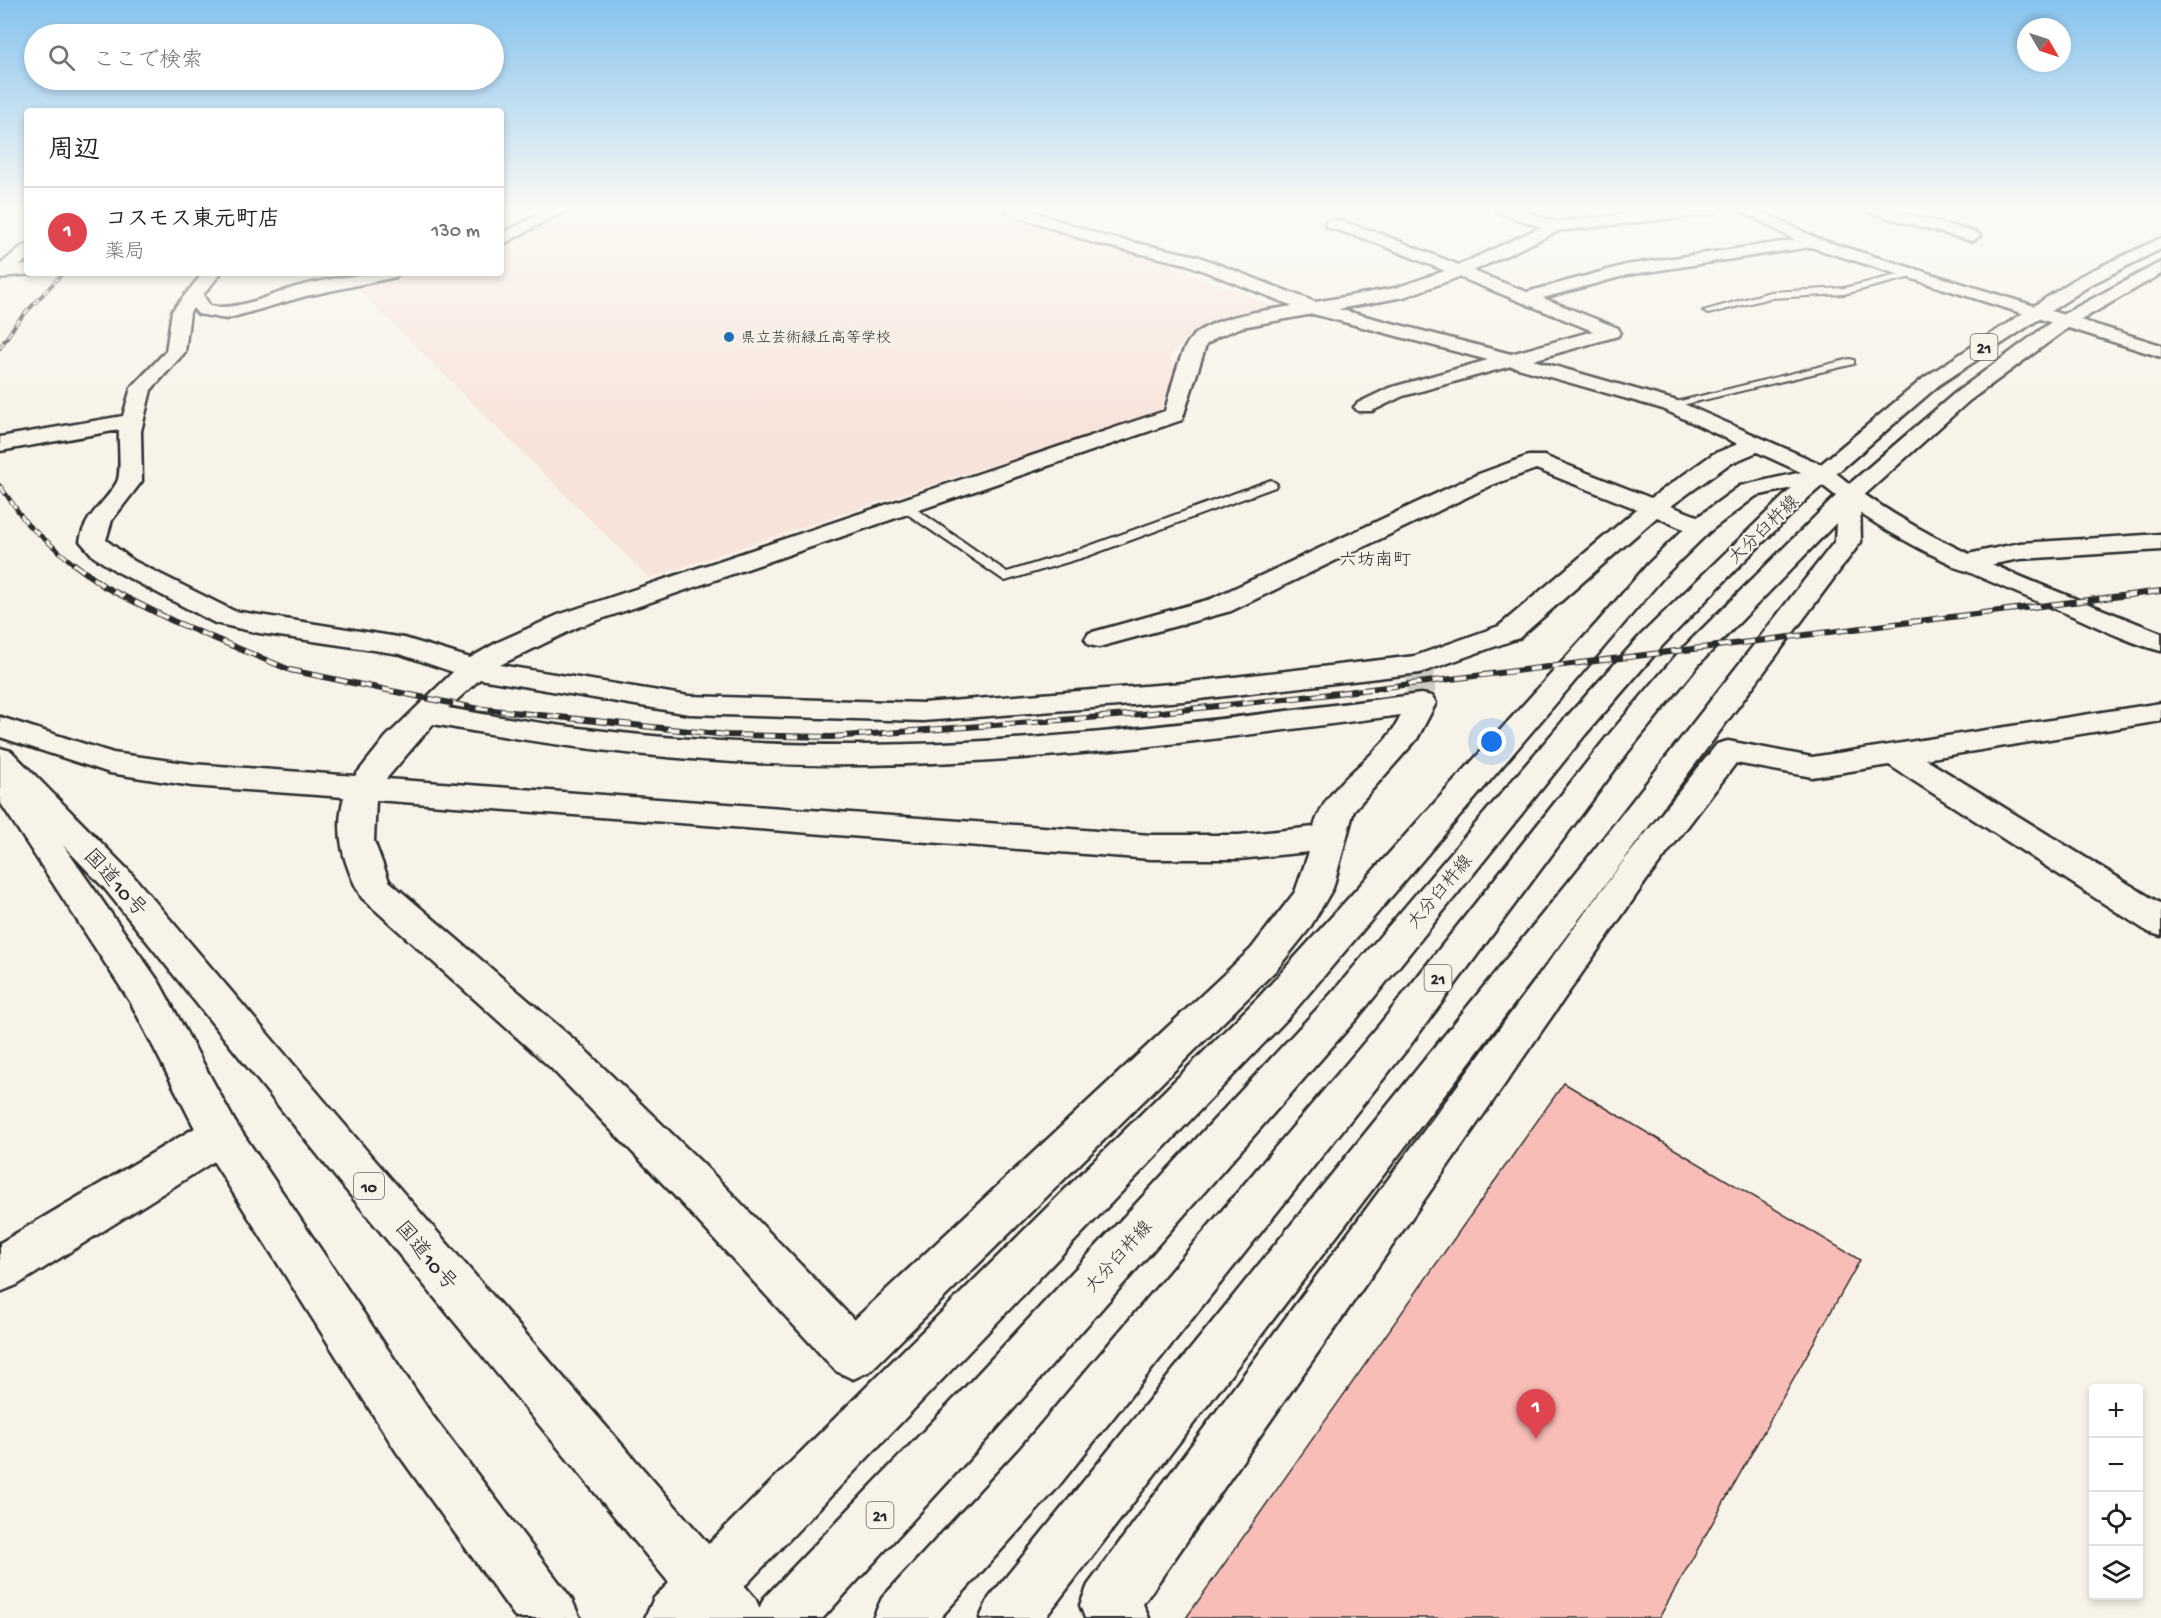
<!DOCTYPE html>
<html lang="ja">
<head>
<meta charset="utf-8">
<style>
  :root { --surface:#fff; --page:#f6f6f6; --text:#202124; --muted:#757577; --line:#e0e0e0; --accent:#7c3aed }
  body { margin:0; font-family:"Gochi Hand","Klee One",sans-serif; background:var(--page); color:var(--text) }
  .controls { position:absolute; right:18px; bottom:18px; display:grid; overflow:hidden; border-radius:6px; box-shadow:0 3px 9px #0003 }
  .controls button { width:54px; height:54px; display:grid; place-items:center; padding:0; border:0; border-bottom:2px solid var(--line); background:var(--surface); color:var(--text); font:30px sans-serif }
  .compass { position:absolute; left:2017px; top:18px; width:54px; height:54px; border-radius:50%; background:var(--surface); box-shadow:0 3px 9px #0003; rotate:129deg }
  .you { position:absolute; left:1492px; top:742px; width:21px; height:21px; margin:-15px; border:4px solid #fff; border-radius:50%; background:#1a73e8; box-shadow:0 0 0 9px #1a73e833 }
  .badge { display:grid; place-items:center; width:39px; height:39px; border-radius:50%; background:var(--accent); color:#fff; font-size:20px; font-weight:700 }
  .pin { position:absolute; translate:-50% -50px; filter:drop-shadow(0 2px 3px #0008) }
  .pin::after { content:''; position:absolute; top:32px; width:21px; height:18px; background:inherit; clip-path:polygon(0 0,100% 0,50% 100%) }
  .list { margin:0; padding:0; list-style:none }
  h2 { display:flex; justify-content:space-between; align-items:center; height:78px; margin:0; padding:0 24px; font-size:26px }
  h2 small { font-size:20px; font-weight:400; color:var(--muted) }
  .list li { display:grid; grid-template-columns:39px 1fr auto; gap:18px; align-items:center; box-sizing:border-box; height:90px; padding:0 24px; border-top:2px solid var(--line) }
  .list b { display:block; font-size:22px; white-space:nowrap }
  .list p { margin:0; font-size:20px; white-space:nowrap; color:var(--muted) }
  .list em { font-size:20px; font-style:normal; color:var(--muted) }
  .icon { flex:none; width:33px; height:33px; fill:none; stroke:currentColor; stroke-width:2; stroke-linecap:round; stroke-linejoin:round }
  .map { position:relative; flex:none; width:2161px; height:1618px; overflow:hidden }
  .search { position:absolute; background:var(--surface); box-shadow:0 3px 9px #0003; left:24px; top:24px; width:480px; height:66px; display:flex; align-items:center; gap:15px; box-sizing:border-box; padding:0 21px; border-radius:33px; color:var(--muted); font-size:22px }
  .panel { position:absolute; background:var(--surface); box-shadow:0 3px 9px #0003; left:24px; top:108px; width:480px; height:168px; border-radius:6px }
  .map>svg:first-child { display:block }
  .built { fill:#f8e3da }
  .building { fill:#f9bdb8; stroke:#2b2b2b; stroke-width:1.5 }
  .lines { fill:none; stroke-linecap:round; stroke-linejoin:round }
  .minor-tunnel { stroke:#cecbc2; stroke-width:29; stroke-dasharray:29 15; stroke-linecap:butt }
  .service-casing { stroke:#2b2b2b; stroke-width:4 }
  .minor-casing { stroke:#2b2b2b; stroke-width:5 }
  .tertiary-casing { stroke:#2b2b2b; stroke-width:5 }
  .primary-casing { stroke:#2b2b2b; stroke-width:5 }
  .trunk-casing { stroke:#2b2b2b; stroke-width:5 }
  .service { fill:#f7f3e8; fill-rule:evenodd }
  .minor { fill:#f7f3e8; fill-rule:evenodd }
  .tertiary { fill:#f7f3e8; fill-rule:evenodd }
  .primary { fill:#f7f3e8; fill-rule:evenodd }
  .trunk { fill:#f7f3e8; fill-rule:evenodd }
  .rail-far2-casing { stroke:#2b2b2b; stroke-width:4 }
  .rail-far1-casing { stroke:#2b2b2b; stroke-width:4.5 }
  .rail-casing { stroke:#2b2b2b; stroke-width:6 }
  .rail-far2 { stroke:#f7f3e8; stroke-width:2; stroke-dasharray:7; stroke-linecap:butt }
  .rail-far1 { stroke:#f7f3e8; stroke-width:3; stroke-dasharray:9; stroke-linecap:butt }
  .rail { stroke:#f7f3e8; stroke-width:4; stroke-dasharray:12; stroke-linecap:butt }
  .poi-dot { fill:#1f6fb2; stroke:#f7f3e8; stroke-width:2 }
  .labels { text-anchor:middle; stroke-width:4.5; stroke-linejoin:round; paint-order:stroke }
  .far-poi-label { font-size:15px; fill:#2b2b2b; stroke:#f7f3e8; text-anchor:start }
  .shield { fill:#f7f3e8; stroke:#686764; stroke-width:1.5 }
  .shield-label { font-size:16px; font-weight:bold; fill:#2b2b2b }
  .street-label { font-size:18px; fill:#2b2b2b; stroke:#f7f3e8 }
  .far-quarter-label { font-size:18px; fill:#2b2b2b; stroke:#f7f3e8 }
  .near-street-label { font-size:21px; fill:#2b2b2b; stroke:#f7f3e8 }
</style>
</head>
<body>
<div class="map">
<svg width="2161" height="1618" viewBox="0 0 2161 1618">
  <rect width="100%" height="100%" fill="#f7f3e8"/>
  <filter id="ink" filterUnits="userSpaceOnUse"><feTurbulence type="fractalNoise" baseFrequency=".0167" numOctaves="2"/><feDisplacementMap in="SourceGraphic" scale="12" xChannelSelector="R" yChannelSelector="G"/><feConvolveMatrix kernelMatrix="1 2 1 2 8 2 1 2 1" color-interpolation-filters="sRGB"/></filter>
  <g filter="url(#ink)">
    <polygon class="built" points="572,209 1005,209 1098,244 1160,261 1281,309 1195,331 1169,357 1175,370 1159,415 961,475 649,578 353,284 406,273 501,273 501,247"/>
    <polygon class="building" points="1564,1083 1860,1260 1659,1618 1186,1618"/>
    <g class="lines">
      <polyline class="minor-tunnel" points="1420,664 1421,703"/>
      <g class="service-casing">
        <g id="service">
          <polygon points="1917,270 1920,271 1920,275 1844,294 1770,298 1708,314 1703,311 1770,292 1844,288"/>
          <polygon points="1850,359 1854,360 1854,364 1670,408 1664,405"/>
          <polygon points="1271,480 1277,484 1275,487 1088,556 1005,581 897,507 904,503 909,504 1007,572 1078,550"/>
        </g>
      </g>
      <g class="minor-casing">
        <g id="minor">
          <polygon points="549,209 568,209 501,245 501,234"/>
          <path d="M 1004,209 L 1025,209 L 1104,236 L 1197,256 L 1315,302 L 1395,288 L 1445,271 L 1369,240 L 1327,227 L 1325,224 L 1327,221 L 1333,219 L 1381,234 L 1459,265 L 1541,227 L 1497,212 L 1495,209 L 1516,209 L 1556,222 L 1675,209 L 1721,209 L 1713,214 L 1558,231 L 1473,271 L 1527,292 L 1626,265 L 1795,240 L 1738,209 L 1757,209 L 1818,239 L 2161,345 L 2161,357 L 1811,247 L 1627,275 L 1543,298 L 1618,328 L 1620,332 L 1618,336 L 1533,360 L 1677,401 L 1830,468 L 1833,473 L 1830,478 L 1814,478 L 1757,452 L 1729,464 L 1671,506 L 1710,521 L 1713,526 L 1710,531 C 1692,536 1673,524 1657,517 L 1519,638 L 1420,673 L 1183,701 L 923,721 L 689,714 L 480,679 L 448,708 C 586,733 724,746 864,745 C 1050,744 1236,717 1421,694 L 1432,696 L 1436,703 L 1417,739 L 1354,810 L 1333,888 L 1309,929 L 1277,969 L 870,1371 L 853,1379 L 836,1371 L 671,1192 L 551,1068 L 362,898 C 344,866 334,834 344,797 L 192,786 L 110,773 L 0,737 L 0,717 L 113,753 L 192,764 L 355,776 L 386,737 L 453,672 L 400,654 L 259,633 L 215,623 L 116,571 L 94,557 L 80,541 C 85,514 105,504 117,482 C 122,472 118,442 119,430 L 0,451 L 0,437 L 123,416 L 131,388 L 166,351 L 172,311 L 203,273 L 221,273 L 203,295 L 210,306 C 238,311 269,295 296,287 C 330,278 364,273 399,273 L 396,277 L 306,296 L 226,319 L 198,314 L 193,308 L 190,312 L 185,352 L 151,390 L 141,431 L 142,481 L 112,520 L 106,540 L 134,561 L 234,611 L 404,638 L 470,658 L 498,642 L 558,615 L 1165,411 C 1170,394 1179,354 1189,341 C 1207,316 1265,311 1293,306 L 1186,264 L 1094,243 L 1006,212 ZM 1459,277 L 1593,331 L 1511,354 L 1338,309 L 1404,297 ZM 1313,314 L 1488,360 L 1389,388 L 1358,403 L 1354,407 L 1358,411 L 1372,411 L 1403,396 L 1511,366 L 1663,409 L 1738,444 L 1713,454 L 1651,498 L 1544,456 L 1528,456 L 1476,475 L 1211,599 L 1089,633 L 1085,639 L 1089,645 L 1099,647 L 1231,611 L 1492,485 L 1536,469 L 1637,509 L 1499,626 L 1415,656 L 1183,683 L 923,703 L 689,696 L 500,665 L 578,627 L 1182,420 L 1206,345 L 1217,337 L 1242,327 ZM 1401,715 C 1383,758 1329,776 1314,827 L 1239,835 L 1151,835 L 386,779 L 433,724 C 576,751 720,767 866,765 C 1045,763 1224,738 1401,715 ZM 376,800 L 1151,859 L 1239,859 L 1309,852 L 1295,892 L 1251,949 L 854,1320 L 703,1164 L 579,1044 L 389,881 L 374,841 Z"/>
          <polygon points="1864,209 1888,209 1978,233 1980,236 1972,241 1867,212"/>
          <polygon points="27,265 27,273 33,274 0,277 0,267"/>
          <polygon points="2161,534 2161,550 2020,559 1963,570 1954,567 1950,562 1954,557 2020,543"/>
          <polygon points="2161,703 2161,721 1925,759 2161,904 2161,936 2148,932 1889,765 1812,777 1736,763 1646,881 1143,1604 1149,1618 1085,1618 1080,1605 1088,1585 1622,863 1717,744 1728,741 1812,757"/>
          <polygon points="220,1116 235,1122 241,1135 235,1148 17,1285 0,1292 0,1243 205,1122"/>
        </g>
      </g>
      <g class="tertiary-casing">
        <path id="tertiary" d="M 1822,466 L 1830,468 C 1926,549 2047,585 2161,633 L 2161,651 C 2128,643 2095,625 2063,612 C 1975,575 1887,542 1814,478 L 1811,473 L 1814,468 Z"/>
      </g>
      <g class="primary-casing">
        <g id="primary">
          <polygon points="2161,238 2161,249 2092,284 1939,385 1809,497 1744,561 1661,647 1585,735 1359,1016 995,1430 823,1618 755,1618 764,1598 959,1394 1331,994 1563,721 1641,635 1792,488 1756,496 1710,531 1666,574 1288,1018 714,1618 645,1618 654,1598 1260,996 1598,622 1648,564 1692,521 1740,486 1815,469 1925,377 2080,276"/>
          <polygon points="2161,262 2161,274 2072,325 1969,401 1860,499 1861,542 1857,547 1611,877 1045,1618 980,1618 989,1598 1587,859 1835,541 1836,523 1700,663 1628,752 1408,1048 1057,1488 940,1618 873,1618 882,1598 1019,1450 1380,1024 1606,738 1680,651 1840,492 1955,393 2058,317"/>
        </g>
      </g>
      <g class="trunk-casing">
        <g id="trunk">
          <polygon points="27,245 27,259 6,278 0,279 0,265 21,247"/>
          <polygon points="0,748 11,751 129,871 367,1151 755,1598 764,1618 698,1618 337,1179 105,889 63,845 159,982 235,1122 432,1415 571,1598 580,1618 516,1618 396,1451 205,1148 131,1003 0,802"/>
        </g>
      </g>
      <use href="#service" class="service"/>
      <use href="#minor" class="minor"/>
      <use href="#tertiary" class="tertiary"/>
      <use href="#primary" class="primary"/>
      <use href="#trunk" class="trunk"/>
      <g class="rail-far2-casing">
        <polyline id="rail-far2" points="0,348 17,322 63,273"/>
      </g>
      <g class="rail-far1-casing">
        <polyline id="rail-far1" points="0,486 28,525 76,566"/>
      </g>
      <g class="rail-casing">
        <polyline id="rail" points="74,564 105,587 173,621 290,670 474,708 727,735 831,737 1142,714 1322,695 2161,591"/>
      </g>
      <use href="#rail-far2" class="rail-far2"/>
      <use href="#rail-far1" class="rail-far1"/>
      <use href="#rail" class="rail"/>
    </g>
  </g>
  <linearGradient id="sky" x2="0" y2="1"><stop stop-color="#87c3ee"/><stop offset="0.48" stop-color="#fbfaf5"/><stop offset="1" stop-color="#fbfaf5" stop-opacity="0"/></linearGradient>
  <rect width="2161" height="435" fill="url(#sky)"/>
  <circle class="poi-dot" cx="729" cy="337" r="6"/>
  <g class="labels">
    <g class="far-poi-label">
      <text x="741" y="342">県立芸術緑丘高等学校</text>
    </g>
    <g class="shield">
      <rect x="1970.5" y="334" width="27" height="26" rx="4.5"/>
      <rect x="1424.5" y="965" width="27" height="26" rx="4.5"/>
      <rect x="354" y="1173" width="30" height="26" rx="4.5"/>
      <rect x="866.5" y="1502" width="27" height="26" rx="4.5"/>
    </g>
    <g class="shield-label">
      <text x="1984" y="353">21</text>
      <text x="1438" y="984">21</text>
      <text x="369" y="1192">10</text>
      <text x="880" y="1521">21</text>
    </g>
    <g class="street-label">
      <text transform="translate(1763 529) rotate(-44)" y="6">大分臼杵線</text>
      <text transform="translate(1439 891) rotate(-50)" y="6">大分臼杵線</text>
      <text transform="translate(1118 1256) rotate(-48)" y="6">大分臼杵線</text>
    </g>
    <g class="far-quarter-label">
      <text x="1375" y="565">六坊南町</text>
    </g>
    <g class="near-street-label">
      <text transform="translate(116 882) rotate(48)" y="7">国道10号</text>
      <text transform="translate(427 1255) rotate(50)" y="7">国道10号</text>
    </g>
  </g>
</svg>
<div class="controls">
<button>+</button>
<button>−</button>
<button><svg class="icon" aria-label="locate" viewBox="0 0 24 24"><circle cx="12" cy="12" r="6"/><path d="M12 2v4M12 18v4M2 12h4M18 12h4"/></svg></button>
<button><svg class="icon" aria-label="layers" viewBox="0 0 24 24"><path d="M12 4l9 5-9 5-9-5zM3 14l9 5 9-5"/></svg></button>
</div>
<svg class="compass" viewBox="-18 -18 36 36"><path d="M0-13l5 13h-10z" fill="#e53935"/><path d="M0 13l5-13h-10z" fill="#757577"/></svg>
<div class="you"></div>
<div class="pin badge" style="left:1536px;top:1439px;background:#e0444e">1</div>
<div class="search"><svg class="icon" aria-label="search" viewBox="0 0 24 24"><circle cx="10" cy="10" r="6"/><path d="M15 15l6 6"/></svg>ここで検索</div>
<section class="panel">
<h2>周辺<small></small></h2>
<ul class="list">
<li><span class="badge" style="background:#e0444e">1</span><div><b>コスモス東元町店</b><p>薬局</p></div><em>130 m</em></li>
</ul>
</section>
</div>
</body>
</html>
